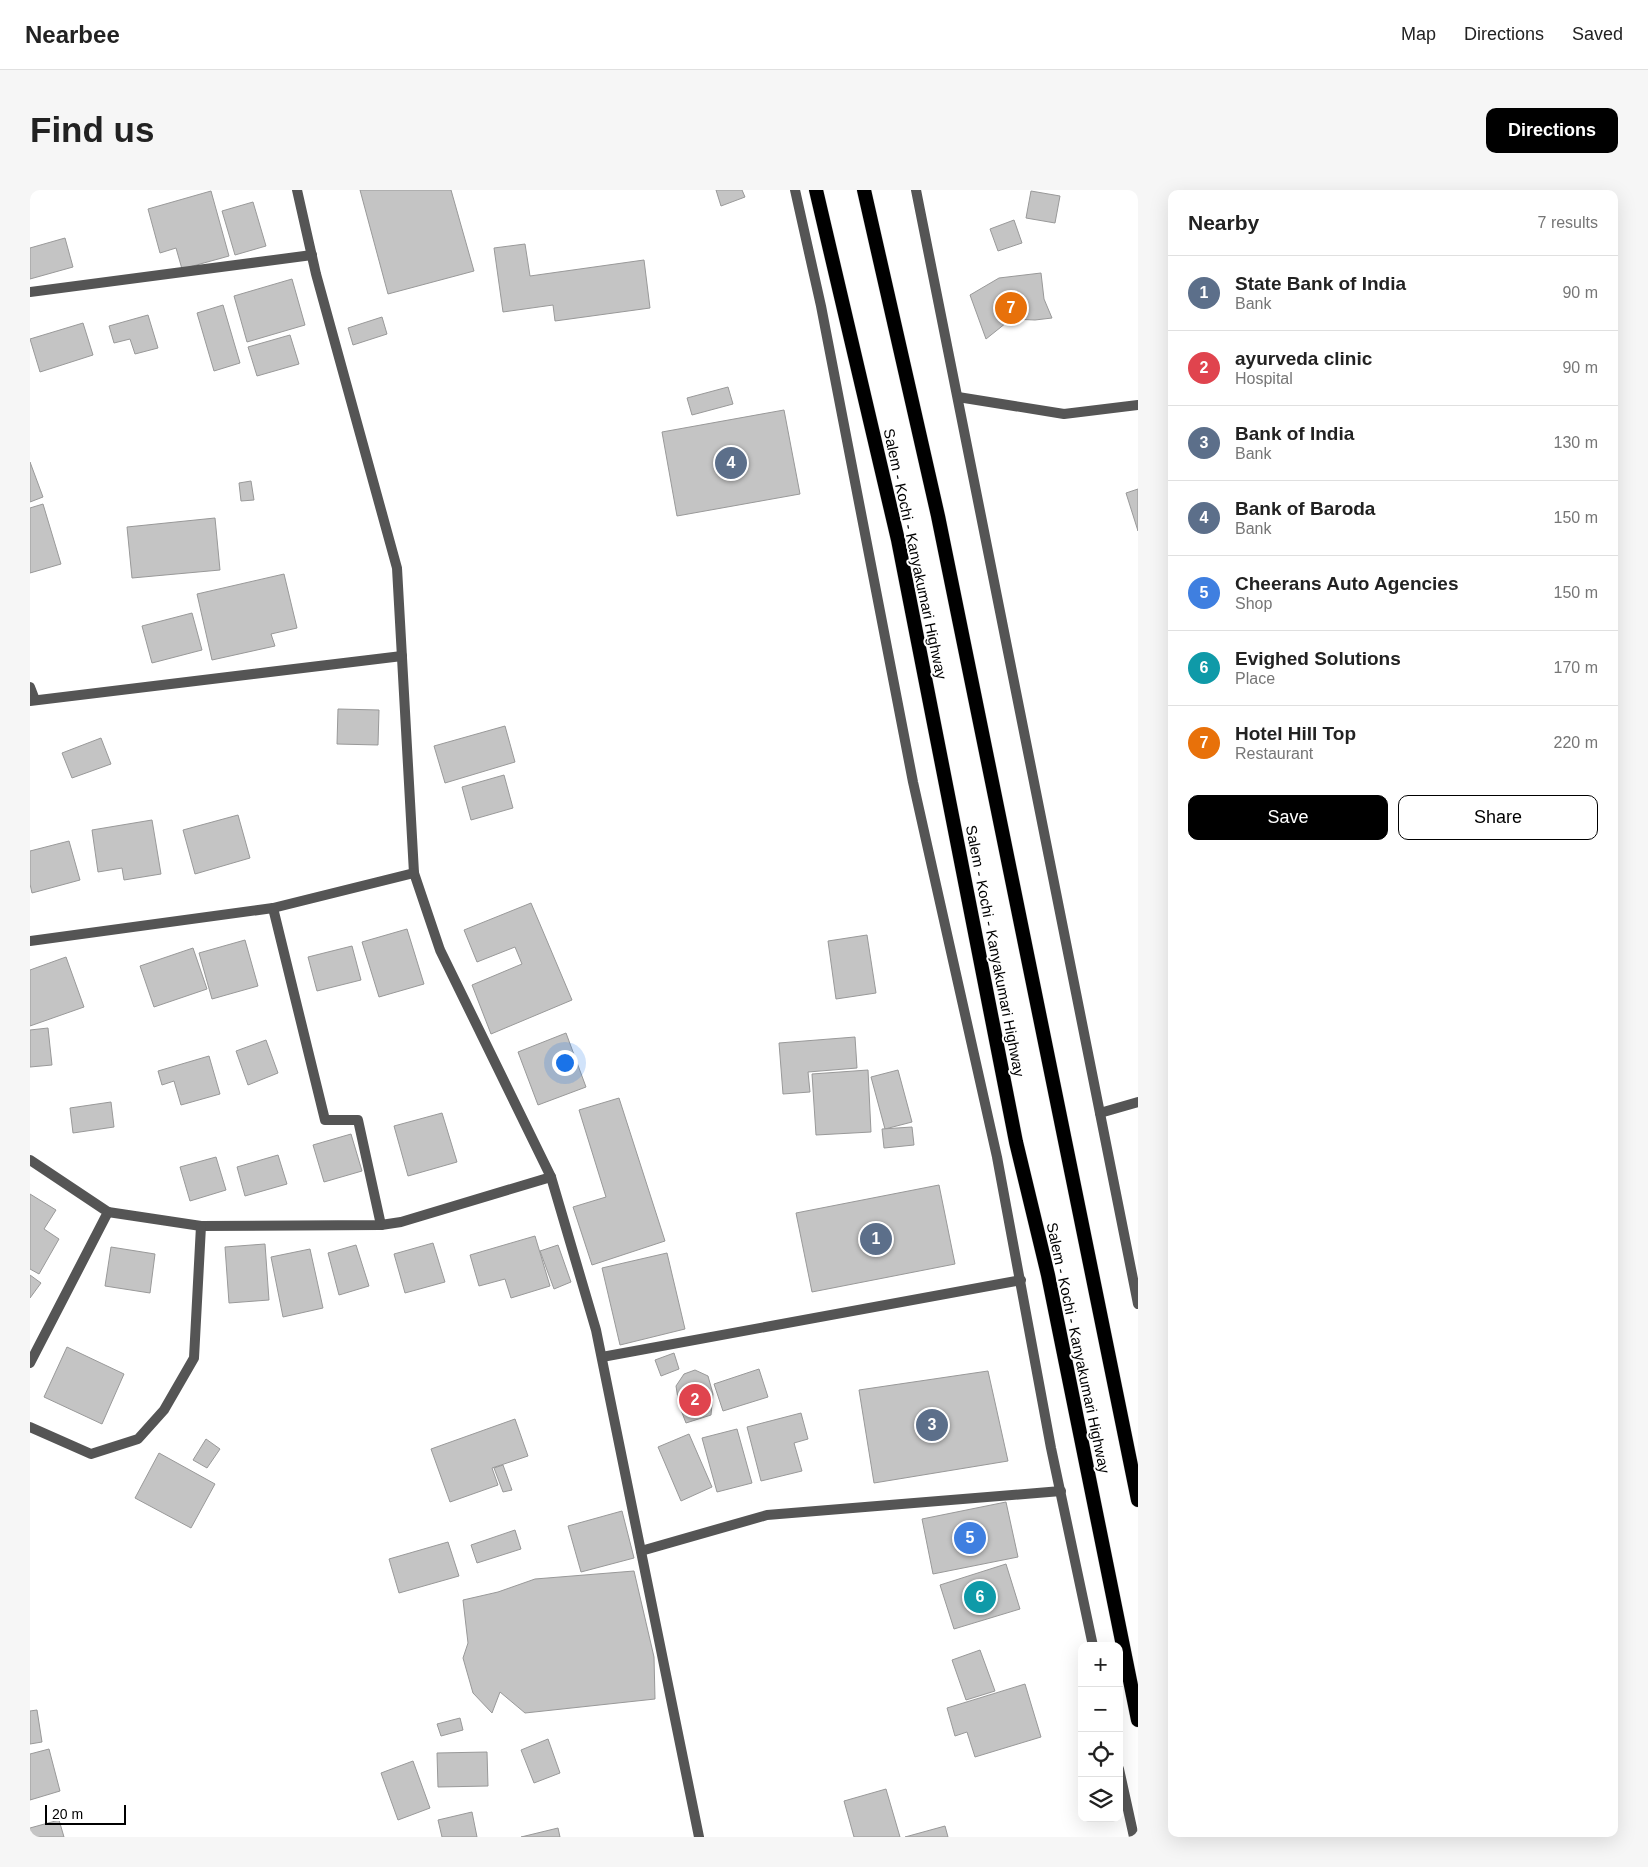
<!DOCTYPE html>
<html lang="en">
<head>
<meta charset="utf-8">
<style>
  :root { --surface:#fff; --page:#f6f6f6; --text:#222; --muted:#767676; --line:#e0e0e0; --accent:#000 }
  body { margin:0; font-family:Arial,sans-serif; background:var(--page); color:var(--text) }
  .controls { position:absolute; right:15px; bottom:15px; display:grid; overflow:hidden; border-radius:10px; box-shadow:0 5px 20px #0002 }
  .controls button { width:45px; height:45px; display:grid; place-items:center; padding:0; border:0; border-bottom:1px solid var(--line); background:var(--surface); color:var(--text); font:25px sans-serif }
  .scale { position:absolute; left:15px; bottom:12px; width:81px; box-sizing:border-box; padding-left:5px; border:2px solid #000; border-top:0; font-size:14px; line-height:18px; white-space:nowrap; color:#000; -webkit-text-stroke:4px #fff; paint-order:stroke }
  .you { position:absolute; left:534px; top:872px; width:18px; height:18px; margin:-12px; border:4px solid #fff; border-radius:50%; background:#1a73e8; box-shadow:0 0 0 8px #1a73e833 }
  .badge { display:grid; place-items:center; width:32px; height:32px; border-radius:50%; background:var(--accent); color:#fff; font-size:16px; font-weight:700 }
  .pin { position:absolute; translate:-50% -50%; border:2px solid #fff; box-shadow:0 1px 5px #0006 }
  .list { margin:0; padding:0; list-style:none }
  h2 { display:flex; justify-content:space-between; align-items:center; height:65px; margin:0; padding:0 20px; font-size:21px }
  h2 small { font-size:16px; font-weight:400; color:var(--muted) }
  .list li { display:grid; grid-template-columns:32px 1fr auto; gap:15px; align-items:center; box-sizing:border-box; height:75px; padding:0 20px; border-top:1px solid var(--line) }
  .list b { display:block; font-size:19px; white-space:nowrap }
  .list p { margin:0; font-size:16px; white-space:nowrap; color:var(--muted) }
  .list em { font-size:16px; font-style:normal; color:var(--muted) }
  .actions { display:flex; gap:10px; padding:15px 20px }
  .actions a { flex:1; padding:11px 0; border:1px solid var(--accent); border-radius:10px; text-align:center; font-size:18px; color:var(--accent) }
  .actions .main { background:var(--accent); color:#fff }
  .icon { flex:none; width:28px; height:28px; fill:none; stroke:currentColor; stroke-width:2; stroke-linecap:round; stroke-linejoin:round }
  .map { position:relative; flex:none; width:1108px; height:1647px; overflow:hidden; border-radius:10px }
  header { display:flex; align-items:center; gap:30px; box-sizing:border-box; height:70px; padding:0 25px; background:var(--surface); border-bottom:1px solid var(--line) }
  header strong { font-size:24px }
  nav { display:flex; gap:28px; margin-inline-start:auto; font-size:18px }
  .intro { display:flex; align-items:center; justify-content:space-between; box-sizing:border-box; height:120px; padding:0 30px }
  h1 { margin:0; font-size:35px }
  .button { padding:12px 22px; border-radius:10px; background:var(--accent); color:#fff; font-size:18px; font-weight:700 }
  main { display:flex; gap:30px; padding:0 30px }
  aside { flex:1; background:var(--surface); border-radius:10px; box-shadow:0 5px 20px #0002 }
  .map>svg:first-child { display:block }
  .building { fill:#c4c4c4; stroke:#999 }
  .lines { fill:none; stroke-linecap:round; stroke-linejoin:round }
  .trunk-casing { stroke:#dbdbdb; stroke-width:15 }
  .service { stroke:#555; stroke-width:10 }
  .minor { stroke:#555; stroke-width:10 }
  .tertiary { stroke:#555; stroke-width:10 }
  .trunk { stroke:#000; stroke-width:14 }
  .labels { text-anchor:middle; stroke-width:4; stroke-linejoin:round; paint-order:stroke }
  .street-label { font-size:15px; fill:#000; stroke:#fff }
</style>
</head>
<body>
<header>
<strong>Nearbee</strong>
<nav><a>Map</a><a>Directions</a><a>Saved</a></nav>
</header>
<div class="intro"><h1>Find us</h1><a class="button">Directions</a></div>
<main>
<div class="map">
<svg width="1108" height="1647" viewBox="0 0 1108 1647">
  <rect width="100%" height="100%" fill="#fff"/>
  <g class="building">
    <polygon points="330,0 421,0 444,81 358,104"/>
    <polygon points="686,0 712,0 715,7 691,16"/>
    <polygon points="181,1 199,66 152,79 146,58 130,63 118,19"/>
    <polygon points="1001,1 1030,6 1025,33 996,28"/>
    <polygon points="223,12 236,56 205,65 192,21"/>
    <polygon points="984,30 992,53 968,61 960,39"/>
    <polygon points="35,48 43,77 0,89 0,58"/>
    <polygon points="495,54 500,86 614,70 620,118 525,131 523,115 473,122 464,58"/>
    <polygon points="1011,83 1014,109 1022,128 1005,130 981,129 956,149 940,105 969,88"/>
    <polygon points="262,89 275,135 217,152 204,106"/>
    <polygon points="193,115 210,173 184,181 167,123"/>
    <polygon points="118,125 128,158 105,164 100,149 84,153 79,136"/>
    <polygon points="352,127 357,144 323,155 318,138"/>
    <polygon points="53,133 63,165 10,182 0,149"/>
    <polygon points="260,145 269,174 227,186 218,157"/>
    <polygon points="698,197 703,214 662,225 657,208"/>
    <polygon points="754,220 770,304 647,326 632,242"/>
    <polygon points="0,272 13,307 0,312"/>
    <polygon points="221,291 224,310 211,311 209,293"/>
    <polygon points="1108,299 1108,341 1096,303"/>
    <polygon points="13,314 31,374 0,383 0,318"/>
    <polygon points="185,328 190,380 102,388 97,337"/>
    <polygon points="254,384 267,438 241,444 245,456 182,470 167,404"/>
    <polygon points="162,423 172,460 122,473 112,436"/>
    <polygon points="308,519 349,520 348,555 307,554"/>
    <polygon points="475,536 485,572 415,593 404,556"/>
    <polygon points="71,548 81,574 42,588 32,563"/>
    <polygon points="474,585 483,618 441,630 432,597"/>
    <polygon points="208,625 220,668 165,684 153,640"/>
    <polygon points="122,630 131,684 94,690 92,678 68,682 62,640"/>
    <polygon points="39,651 50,690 2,703 0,694 0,661"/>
    <polygon points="501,713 542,810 461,844 442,795 492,774 485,757 447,772 434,740"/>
    <polygon points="377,739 394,794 349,807 332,752"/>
    <polygon points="837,745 846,803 806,809 798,751"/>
    <polygon points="215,750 228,796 182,809 169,763"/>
    <polygon points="322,756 331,790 287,801 278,767"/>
    <polygon points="163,758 177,799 124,817 110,776"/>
    <polygon points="36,767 54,817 0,836 0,780"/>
    <polygon points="18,838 22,875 0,877 0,840"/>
    <polygon points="536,843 556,897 508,915 488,862"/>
    <polygon points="825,847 827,878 778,882 780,902 753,904 749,853"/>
    <polygon points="236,850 248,883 218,895 206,861"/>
    <polygon points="179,866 190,904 151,915 144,891 132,895 128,881"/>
    <polygon points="838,880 841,942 786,945 782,884"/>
    <polygon points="868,880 882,932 855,939 841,887"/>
    <polygon points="589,908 635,1051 562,1075 543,1017 576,1007 549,920"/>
    <polygon points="81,912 84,937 43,943 40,918"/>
    <polygon points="412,923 427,972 378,986 364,936"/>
    <polygon points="882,937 884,955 854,958 852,939"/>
    <polygon points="321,944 332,981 294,992 283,955"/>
    <polygon points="248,965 257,994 215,1006 207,977"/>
    <polygon points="186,967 196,1000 160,1011 150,977"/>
    <polygon points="909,995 925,1074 782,1102 766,1023"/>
    <polygon points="0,1004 26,1020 14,1039 29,1049 9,1084 0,1079"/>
    <polygon points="505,1046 520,1096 481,1108 475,1089 449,1096 440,1065"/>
    <polygon points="403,1053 415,1092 375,1103 364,1064"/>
    <polygon points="235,1054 239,1110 199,1113 195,1057"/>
    <polygon points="326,1055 339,1096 309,1105 298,1063"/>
    <polygon points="528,1055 541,1092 524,1099 510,1061"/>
    <polygon points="81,1057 125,1064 120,1103 75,1096"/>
    <polygon points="280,1059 293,1118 253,1127 241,1067"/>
    <polygon points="637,1063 655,1139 590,1155 572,1078"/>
    <polygon points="0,1085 11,1093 0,1108"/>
    <polygon points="37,1157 94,1184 72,1234 14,1207"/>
    <polygon points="644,1163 649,1179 631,1186 625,1170"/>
    <polygon points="729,1179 738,1207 693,1221 684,1194"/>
    <polygon points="665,1180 678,1186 683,1204 681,1225 656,1233 649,1215 646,1196 654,1184"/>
    <polygon points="958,1181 978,1271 844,1293 829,1200"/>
    <polygon points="771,1223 778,1249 764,1253 772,1281 731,1291 717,1237"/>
    <polygon points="485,1229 498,1266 462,1278 468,1295 420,1312 401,1259"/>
    <polygon points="707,1239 722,1293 687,1302 672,1248"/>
    <polygon points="659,1244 682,1297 651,1311 628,1257"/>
    <polygon points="176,1249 190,1259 177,1278 163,1270"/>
    <polygon points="129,1263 185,1294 161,1338 105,1308"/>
    <polygon points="473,1275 482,1300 473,1302 464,1278"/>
    <polygon points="976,1312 988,1367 903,1384 892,1329"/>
    <polygon points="592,1321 604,1368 551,1382 538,1336"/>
    <polygon points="485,1340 491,1359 447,1373 441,1355"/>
    <polygon points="418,1352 429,1386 369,1403 359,1369"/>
    <polygon points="976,1374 990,1419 924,1439 910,1395"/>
    <polygon points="604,1381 624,1467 625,1509 495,1523 470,1502 462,1523 443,1503 433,1468 438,1453 433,1410 468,1402 505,1389"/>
    <polygon points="950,1460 965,1501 936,1510 922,1470"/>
    <polygon points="995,1494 1011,1547 945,1567 937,1542 925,1546 917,1518"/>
    <polygon points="7,1520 12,1552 0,1554 0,1521"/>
    <polygon points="430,1528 433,1540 411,1546 407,1534"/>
    <polygon points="518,1549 530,1583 504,1593 491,1560"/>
    <polygon points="19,1559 30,1601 0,1610 0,1564"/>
    <polygon points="457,1562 458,1596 408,1597 407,1563"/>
    <polygon points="383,1571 400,1618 368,1630 351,1583"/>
    <polygon points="856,1599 870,1647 824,1647 814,1611"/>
    <polygon points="442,1622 447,1647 412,1647 408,1630"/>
    <polygon points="29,1630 34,1647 0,1647 0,1638"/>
    <polygon points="915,1636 918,1647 875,1647"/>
    <polygon points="528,1638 530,1647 491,1647"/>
  </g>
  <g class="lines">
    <g class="trunk-casing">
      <g id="trunk">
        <polyline points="786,0 868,350 986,952 1018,1085 1108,1530"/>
        <polyline points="834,0 908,326 1108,1310"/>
      </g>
    </g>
    <polyline class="service" points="928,207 1034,224 1108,215"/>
    <g class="minor">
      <polyline points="267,0 286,84 367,378 384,683 410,760 521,987 566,1140 669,1647"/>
      <polyline points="0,102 282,65"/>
      <polyline points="0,497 5,510"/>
      <polyline points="0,511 372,466"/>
      <polyline points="243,718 295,930 328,930 351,1035"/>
      <polyline points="0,751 243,718 384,683"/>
      <polyline points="1070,923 1108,912"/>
      <polyline points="0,970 78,1022 0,1173"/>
      <polyline points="78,1022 171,1036 351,1035 371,1032 521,987"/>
      <polyline points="572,1167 991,1090"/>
      <polyline points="0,1237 61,1264 108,1249 134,1220 164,1168 171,1036"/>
      <polyline points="611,1361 737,1325 1031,1301"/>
    </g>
    <g class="tertiary">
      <polyline points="765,0 791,116 883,592 967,967 1021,1258 1063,1456"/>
      <polyline points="886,0 1108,1114"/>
      <polyline points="1089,1579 1104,1647"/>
    </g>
    <use href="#trunk" class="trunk"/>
  </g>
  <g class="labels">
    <g class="street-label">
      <text transform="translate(885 364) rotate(78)" y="5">Salem - Kochi - Kanyakumari Highway</text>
      <text transform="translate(965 761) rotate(79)" y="5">Salem - Kochi - Kanyakumari Highway</text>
      <text transform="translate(1048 1158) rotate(78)" y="5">Salem - Kochi - Kanyakumari Highway</text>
    </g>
  </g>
</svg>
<div class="controls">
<button>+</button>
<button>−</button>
<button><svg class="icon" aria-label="locate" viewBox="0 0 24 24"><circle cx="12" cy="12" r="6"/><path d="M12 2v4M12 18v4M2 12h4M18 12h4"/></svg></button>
<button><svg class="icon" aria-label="layers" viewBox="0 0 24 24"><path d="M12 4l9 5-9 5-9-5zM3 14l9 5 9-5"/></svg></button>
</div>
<div class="scale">20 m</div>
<div class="you"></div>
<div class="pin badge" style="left:846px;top:1049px;background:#5c6f8a">1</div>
<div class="pin badge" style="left:665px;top:1210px;background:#e0444e">2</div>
<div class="pin badge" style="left:902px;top:1235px;background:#5c6f8a">3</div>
<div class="pin badge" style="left:701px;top:273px;background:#5c6f8a">4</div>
<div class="pin badge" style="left:940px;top:1348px;background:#3f7fe0">5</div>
<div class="pin badge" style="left:950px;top:1407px;background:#0f9aa8">6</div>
<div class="pin badge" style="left:981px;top:118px;background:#e8710a">7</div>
</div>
<aside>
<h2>Nearby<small>7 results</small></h2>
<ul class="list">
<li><span class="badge" style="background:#5c6f8a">1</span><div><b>State Bank of India</b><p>Bank</p></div><em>90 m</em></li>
<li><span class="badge" style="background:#e0444e">2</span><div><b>ayurveda clinic</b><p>Hospital</p></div><em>90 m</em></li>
<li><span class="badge" style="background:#5c6f8a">3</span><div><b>Bank of India</b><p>Bank</p></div><em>130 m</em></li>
<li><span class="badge" style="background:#5c6f8a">4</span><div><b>Bank of Baroda</b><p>Bank</p></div><em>150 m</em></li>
<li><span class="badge" style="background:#3f7fe0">5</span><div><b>Cheerans Auto Agencies</b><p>Shop</p></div><em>150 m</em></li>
<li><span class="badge" style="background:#0f9aa8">6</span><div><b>Evighed Solutions</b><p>Place</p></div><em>170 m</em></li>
<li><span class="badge" style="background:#e8710a">7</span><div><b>Hotel Hill Top</b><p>Restaurant</p></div><em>220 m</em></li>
</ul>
<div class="actions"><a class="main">Save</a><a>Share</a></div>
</aside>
</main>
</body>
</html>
